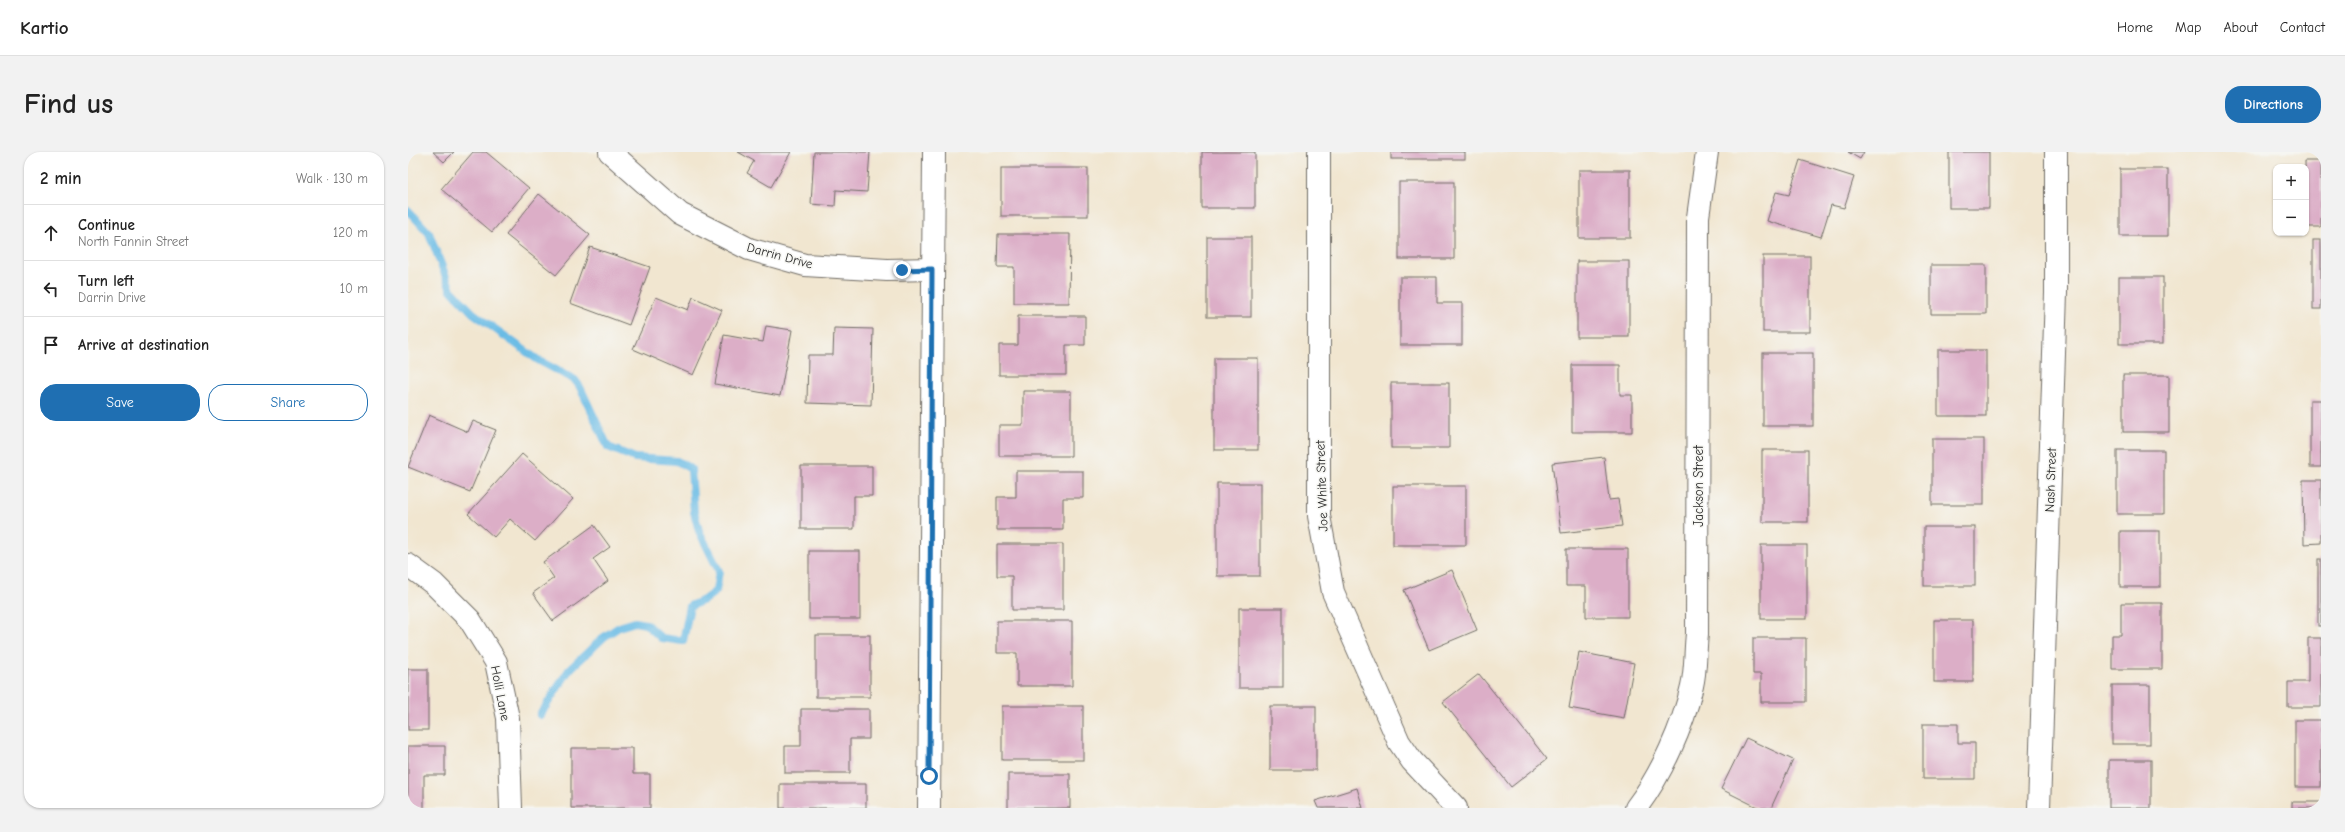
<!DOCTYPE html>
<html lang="en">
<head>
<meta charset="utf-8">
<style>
  :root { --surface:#fff; --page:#f2f2f2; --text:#222; --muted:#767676; --line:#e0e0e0; --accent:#1f6fb2 }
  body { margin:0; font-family:"Comic Neue",sans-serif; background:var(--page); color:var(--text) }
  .controls { position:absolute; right:12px; top:12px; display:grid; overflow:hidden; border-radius:8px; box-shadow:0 1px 3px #0004 }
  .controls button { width:36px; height:36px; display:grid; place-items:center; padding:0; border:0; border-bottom:1px solid var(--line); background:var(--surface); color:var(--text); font:20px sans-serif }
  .stop { position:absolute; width:12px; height:12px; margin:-9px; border:3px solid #1f6fb2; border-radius:50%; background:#fff }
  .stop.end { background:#1f6fb2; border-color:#fff; box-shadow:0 1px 4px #0008 }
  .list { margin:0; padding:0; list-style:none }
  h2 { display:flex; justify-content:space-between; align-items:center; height:52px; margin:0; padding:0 16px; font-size:17px }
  h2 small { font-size:13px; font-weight:400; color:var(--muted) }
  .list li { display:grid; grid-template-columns:26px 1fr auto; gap:12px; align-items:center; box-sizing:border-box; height:56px; padding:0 16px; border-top:1px solid var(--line) }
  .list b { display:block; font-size:15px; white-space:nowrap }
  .list p { margin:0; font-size:13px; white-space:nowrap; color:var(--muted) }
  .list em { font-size:13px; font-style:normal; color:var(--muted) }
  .actions { display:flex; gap:8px; padding:12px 16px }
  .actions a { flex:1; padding:9px 0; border:1px solid var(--accent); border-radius:16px; text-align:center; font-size:14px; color:var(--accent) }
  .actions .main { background:var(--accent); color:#fff }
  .icon { flex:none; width:22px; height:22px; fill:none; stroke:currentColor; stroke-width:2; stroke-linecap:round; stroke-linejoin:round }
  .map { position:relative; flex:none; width:1913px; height:656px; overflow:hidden; border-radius:16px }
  header { display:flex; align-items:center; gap:24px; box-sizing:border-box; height:56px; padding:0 20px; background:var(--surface); border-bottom:1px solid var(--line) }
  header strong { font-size:19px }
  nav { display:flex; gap:22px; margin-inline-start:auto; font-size:14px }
  .intro { display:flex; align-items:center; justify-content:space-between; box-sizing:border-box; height:96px; padding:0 24px }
  h1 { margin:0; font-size:28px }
  .button { padding:10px 18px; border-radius:16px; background:var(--accent); color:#fff; font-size:14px; font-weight:700 }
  main { display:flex; gap:24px; padding:0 24px }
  aside { flex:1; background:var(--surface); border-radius:16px; box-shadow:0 1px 3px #0004 }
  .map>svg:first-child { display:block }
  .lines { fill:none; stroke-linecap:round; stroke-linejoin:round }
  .stream { stroke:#69bbe5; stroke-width:8 }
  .building { fill:#dcaec7 }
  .minor-casing { stroke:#706c65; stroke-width:24 }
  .minor { stroke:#fff; stroke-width:22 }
  .route { stroke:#1f6fb2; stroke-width:5 }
  .labels { text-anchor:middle; stroke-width:3; stroke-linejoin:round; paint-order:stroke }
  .street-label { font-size:13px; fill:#2b2b2b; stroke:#f6f6f2 }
</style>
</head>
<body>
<header>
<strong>Kartio</strong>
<nav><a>Home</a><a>Map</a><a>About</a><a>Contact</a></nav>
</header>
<div class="intro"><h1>Find us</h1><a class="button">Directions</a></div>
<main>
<aside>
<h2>2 min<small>Walk · 130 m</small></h2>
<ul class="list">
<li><svg class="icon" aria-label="ahead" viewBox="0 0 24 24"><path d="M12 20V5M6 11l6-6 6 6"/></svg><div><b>Continue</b><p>North Fannin Street</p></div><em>120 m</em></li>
<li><svg class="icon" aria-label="left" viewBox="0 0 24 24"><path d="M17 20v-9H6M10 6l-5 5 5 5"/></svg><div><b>Turn left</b><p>Darrin Drive</p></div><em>10 m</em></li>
<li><svg class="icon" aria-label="arrive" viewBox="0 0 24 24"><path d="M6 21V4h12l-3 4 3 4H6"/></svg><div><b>Arrive at destination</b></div></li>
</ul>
<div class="actions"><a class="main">Save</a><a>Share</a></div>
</aside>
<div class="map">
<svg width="1913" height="656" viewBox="0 0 1913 656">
  <rect width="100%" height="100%" fill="#f6f6f2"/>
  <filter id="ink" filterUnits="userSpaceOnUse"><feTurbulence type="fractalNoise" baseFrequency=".025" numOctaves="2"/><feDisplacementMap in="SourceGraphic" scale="8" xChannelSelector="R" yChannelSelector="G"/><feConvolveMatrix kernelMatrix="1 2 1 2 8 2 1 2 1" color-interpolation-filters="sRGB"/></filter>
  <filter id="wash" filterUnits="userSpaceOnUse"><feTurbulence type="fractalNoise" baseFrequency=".012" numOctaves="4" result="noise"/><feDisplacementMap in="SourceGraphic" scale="16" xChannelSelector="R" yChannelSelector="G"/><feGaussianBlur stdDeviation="0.9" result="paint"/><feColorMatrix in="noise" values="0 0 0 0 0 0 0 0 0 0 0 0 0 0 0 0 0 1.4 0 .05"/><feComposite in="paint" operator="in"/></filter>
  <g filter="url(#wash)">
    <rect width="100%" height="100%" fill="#f1e6d0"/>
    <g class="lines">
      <polyline class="stream" points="0,58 21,81 43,138 65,161 130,208 167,228 172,235 200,295 227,306 269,309 283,317 286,360 291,379 311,419 308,439 296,448 282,454 275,489 253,486 238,472 227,470 211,475 196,485 161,518 132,563"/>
    </g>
    <g id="blocks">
      <g class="building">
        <polygon points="25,0 46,0 36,10"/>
        <polygon points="65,0 78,0 121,36 84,80 33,37"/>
        <polygon points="330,0 383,0 363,35 339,21 346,9"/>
        <polygon points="406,0 462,0 459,40 428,38 427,54 403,52"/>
        <rect x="794" y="0" width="53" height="56"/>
        <rect x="983" y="0" width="74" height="7"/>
        <polygon points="1440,0 1456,0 1452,7"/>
        <rect x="1541" y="0" width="40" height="56"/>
        <polygon points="1392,8 1446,25 1436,56 1423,53 1413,85 1359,69 1368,40 1381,43"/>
        <polygon points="1897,9 1913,9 1913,75 1898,75"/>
        <rect x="593" y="16" width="87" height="48"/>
        <rect x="1712" y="17" width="48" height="67"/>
        <rect x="1171" y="18" width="51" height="68"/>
        <rect x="991" y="30" width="55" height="77"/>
        <polygon points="131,42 182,83 148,123 98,83"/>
        <polygon points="590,82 662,82 661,151 606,151 606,115 589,115"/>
        <rect x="799" y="85" width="44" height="80"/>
        <rect x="1905" y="88" width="8" height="69"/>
        <polygon points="182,95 242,115 221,173 162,151"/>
        <rect x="1355" y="104" width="47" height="76"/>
        <rect x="1169" y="109" width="52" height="76"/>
        <rect x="1523" y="113" width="55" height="49"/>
        <polygon points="992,125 1029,125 1029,151 1054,151 1054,193 992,193"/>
        <rect x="1711" y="125" width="44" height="67"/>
        <polygon points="248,145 280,158 285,145 314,158 285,223 225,197"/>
        <polygon points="610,164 677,164 677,193 658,193 658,223 591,223 591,193 610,193"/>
        <polygon points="358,174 384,178 372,244 307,232 316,183 355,190"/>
        <polygon points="426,176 465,177 463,253 399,251 400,203 425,203"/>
        <rect x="1530" y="198" width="48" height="66"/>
        <rect x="1355" y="201" width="50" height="73"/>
        <rect x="806" y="206" width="44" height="92"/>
        <polygon points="1164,213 1212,213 1212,243 1224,243 1224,280 1164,280"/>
        <rect x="1715" y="223" width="46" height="57"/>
        <rect x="983" y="231" width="58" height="65"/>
        <polygon points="615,239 663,239 663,304 591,304 591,273 615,273"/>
        <rect x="1902" y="248" width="11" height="67"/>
        <polygon points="21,263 60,280 65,269 88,278 62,340 0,315"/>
        <rect x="1524" y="287" width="52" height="66"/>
        <rect x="1354" y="298" width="46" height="72"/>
        <rect x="1709" y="298" width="47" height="64"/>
        <polygon points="114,302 165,347 127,389 102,367 86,385 60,362"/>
        <polygon points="1196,305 1201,348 1210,347 1214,374 1153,381 1144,311"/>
        <polygon points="393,314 464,314 464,344 446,344 446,377 393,377"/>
        <polygon points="608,319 675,319 675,346 655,346 655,378 589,378 589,345 608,345"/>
        <polygon points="1895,328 1913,328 1913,391 1896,392"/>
        <rect x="809" y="331" width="43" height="93"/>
        <rect x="985" y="334" width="73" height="59"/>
        <polygon points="186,373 202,395 185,407 200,429 145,469 125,441 146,426 135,410"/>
        <rect x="1516" y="375" width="51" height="59"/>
        <rect x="1712" y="379" width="40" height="56"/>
        <polygon points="589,392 655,392 655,458 604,458 604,424 589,424"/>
        <rect x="1353" y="393" width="46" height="74"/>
        <polygon points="1158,397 1220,397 1220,465 1178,465 1178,434 1158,434"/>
        <rect x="401" y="399" width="51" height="68"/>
        <rect x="1910" y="407" width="3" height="67"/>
        <polygon points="1044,418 1069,478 1021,498 996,438"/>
        <polygon points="1713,451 1754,451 1754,517 1704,517 1704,483 1713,483"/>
        <rect x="831" y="456" width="44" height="80"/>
        <rect x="1526" y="468" width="39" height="62"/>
        <polygon points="589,469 664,469 664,534 609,534 609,501 589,501"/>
        <rect x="408" y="483" width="54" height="62"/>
        <polygon points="1345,486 1398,486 1398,550 1353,550 1353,522 1345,522"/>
        <polygon points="1900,486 1913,486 1913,555 1880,555 1880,530 1900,530"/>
        <polygon points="1171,500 1226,511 1216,566 1161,556"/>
        <rect x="0" y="517" width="20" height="61"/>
        <polygon points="1071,522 1139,607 1103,635 1035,550"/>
        <rect x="1704" y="533" width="38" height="59"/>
        <rect x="594" y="554" width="81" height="54"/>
        <rect x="862" y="554" width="46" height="64"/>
        <polygon points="393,557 461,557 461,587 442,587 442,621 377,621 377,594 393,594"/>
        <rect x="1887" y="568" width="26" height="67"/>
        <polygon points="1515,572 1550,572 1550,591 1567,591 1567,627 1515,627"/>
        <polygon points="1338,586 1385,608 1363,656 1351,656 1313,637"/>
        <polygon points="0,594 37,594 37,623 16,623 16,656 0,656"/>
        <polygon points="163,596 225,596 225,622 242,622 242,656 163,656"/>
        <rect x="1701" y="608" width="42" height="48"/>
        <rect x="600" y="622" width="62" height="34"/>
        <rect x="372" y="632" width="86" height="24"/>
        <polygon points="949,636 955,656 910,656 907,649"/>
        <rect x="1884" y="650" width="29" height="6"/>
      </g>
    </g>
  </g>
  <g filter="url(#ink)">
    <use href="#blocks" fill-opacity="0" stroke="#706c65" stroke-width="1"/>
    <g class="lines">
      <g class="minor-casing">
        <g id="minor">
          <polyline points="202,0 272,62 341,97 397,113 479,118 524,117"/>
          <polyline points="911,0 911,364 925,440 991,590 1004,609 1048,656"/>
          <polyline points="0,413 26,432 62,468 88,510 100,566 103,656"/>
          <polyline points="521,656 526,0"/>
          <path d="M 1228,656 C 1253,623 1275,575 1284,534 C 1288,518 1287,499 1289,482 L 1290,65 L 1299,0"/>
          <polyline points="1631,656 1648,141 1648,0"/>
        </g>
      </g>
      <use href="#minor" class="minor"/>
    </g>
  </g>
  <g class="lines" filter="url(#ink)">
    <polyline class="route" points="494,118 524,117 521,624"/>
  </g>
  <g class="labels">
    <g class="street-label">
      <text transform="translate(372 103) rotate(15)" y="5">Darrin Drive</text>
      <text transform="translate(1642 328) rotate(-88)" y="5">Nash Street</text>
      <text transform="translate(913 334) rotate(-92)" y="5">Joe White Street</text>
      <text transform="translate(1290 334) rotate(-90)" y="5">Jackson Street</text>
      <text transform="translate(93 541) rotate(79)" y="5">Holli Lane</text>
    </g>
  </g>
</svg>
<div class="controls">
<button>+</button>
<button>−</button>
</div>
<div class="stop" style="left:521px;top:624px"></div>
<div class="stop end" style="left:494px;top:118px"></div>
</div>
</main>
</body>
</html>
